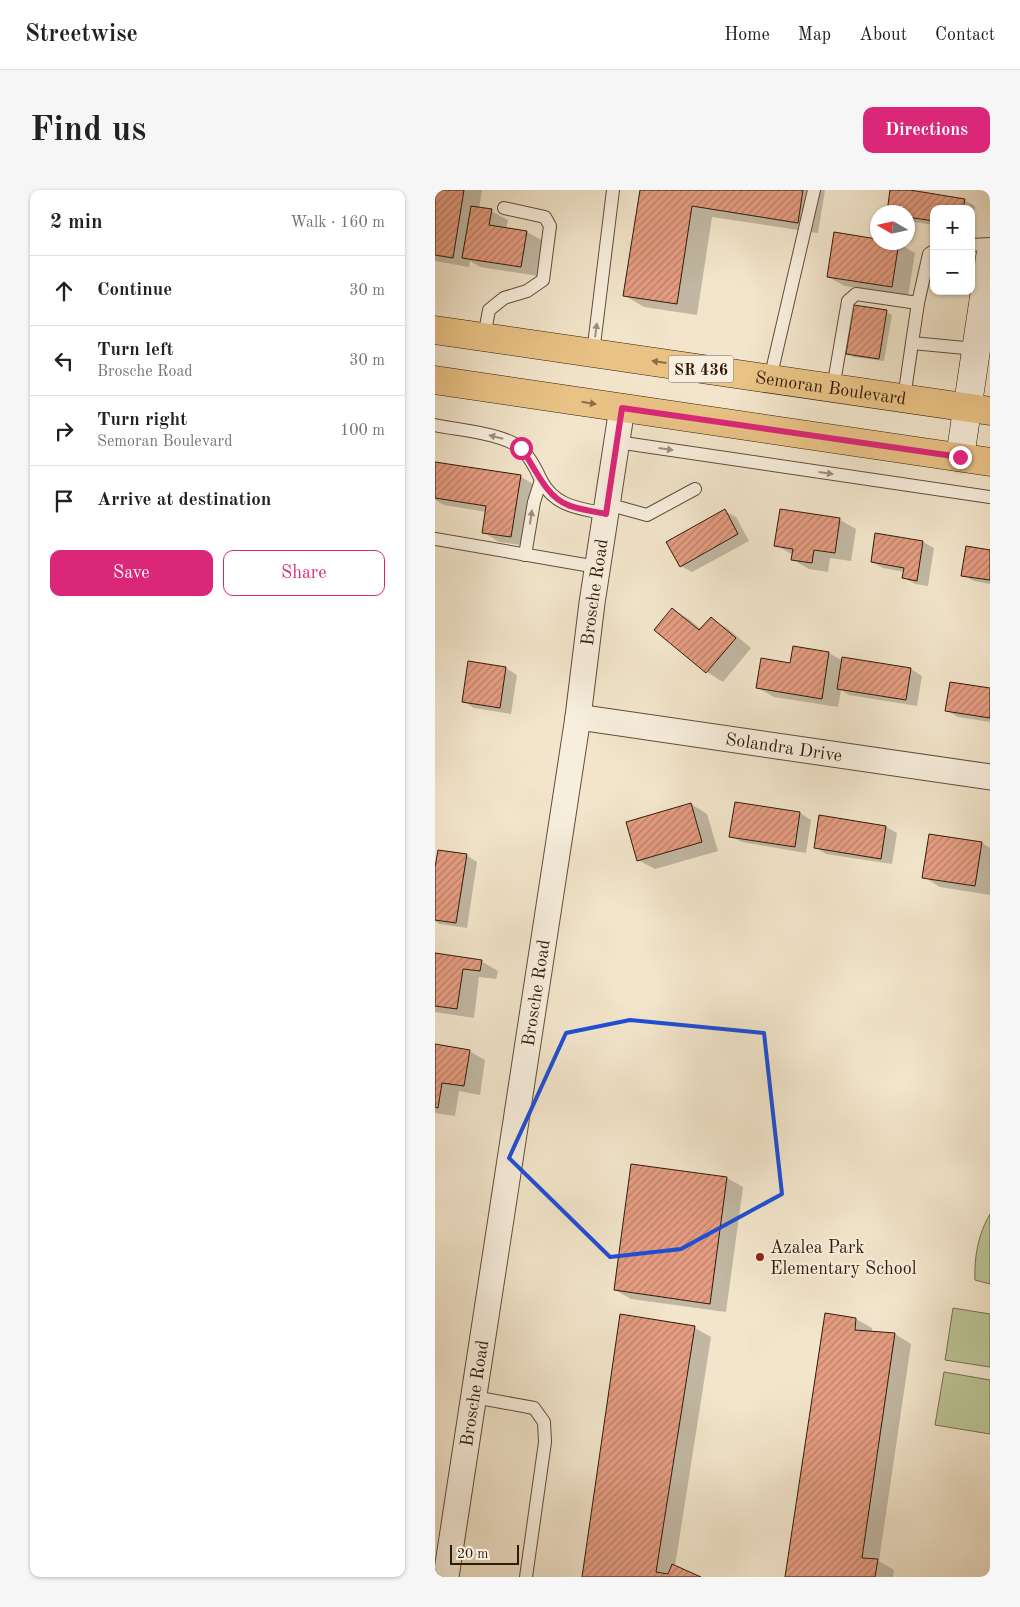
<!DOCTYPE html>
<html lang="en">
<head>
<meta charset="utf-8">
<style>
  :root { --surface:#fff; --page:#f6f6f6; --text:#202124; --muted:#757577; --line:#e0e0e0; --accent:#db2777 }
  body { margin:0; font-family:"Old Standard TT",serif; background:var(--page); color:var(--text) }
  .controls { position:absolute; right:15px; top:15px; display:grid; overflow:hidden; border-radius:10px; box-shadow:0 1px 4px #0004 }
  .controls button { width:45px; height:45px; display:grid; place-items:center; padding:0; border:0; border-bottom:1px solid var(--line); background:var(--surface); color:var(--text); font:25px sans-serif }
  .compass { position:absolute; left:435px; top:15px; width:45px; height:45px; border-radius:50%; background:var(--surface); box-shadow:0 1px 4px #0004; rotate:279deg }
  .scale { position:absolute; left:15px; bottom:12px; width:69px; box-sizing:border-box; padding-left:5px; border:2px solid #301a08; border-top:0; font-size:14px; line-height:18px; white-space:nowrap; color:#301a08; -webkit-text-stroke:4px #f7eedd; paint-order:stroke }
  .stop { position:absolute; width:15px; height:15px; margin:-11px; border:4px solid #db2777; border-radius:50%; background:#fff }
  .stop.end { background:#db2777; border-color:#fff; box-shadow:0 1px 5px #0008 }
  .list { margin:0; padding:0; list-style:none }
  h2 { display:flex; justify-content:space-between; align-items:center; height:65px; margin:0; padding:0 20px; font-size:21px }
  h2 small { font-size:16px; font-weight:400; color:var(--muted) }
  .list li { display:grid; grid-template-columns:32px 1fr auto; gap:15px; align-items:center; box-sizing:border-box; height:70px; padding:0 20px; border-top:1px solid var(--line) }
  .list b { display:block; font-size:19px; white-space:nowrap }
  .list p { margin:0; font-size:16px; white-space:nowrap; color:var(--muted) }
  .list em { font-size:16px; font-style:normal; color:var(--muted) }
  .actions { display:flex; gap:10px; padding:15px 20px }
  .actions a { flex:1; padding:11px 0; border:1px solid var(--accent); border-radius:10px; text-align:center; font-size:18px; color:var(--accent) }
  .actions .main { background:var(--accent); color:#fff }
  .icon { flex:none; width:28px; height:28px; fill:none; stroke:currentColor; stroke-width:2; stroke-linecap:round; stroke-linejoin:round }
  .map { position:relative; flex:none; width:555px; height:1387px; overflow:hidden; border-radius:10px }
  header { display:flex; align-items:center; gap:30px; box-sizing:border-box; height:70px; padding:0 25px; background:var(--surface); border-bottom:1px solid var(--line) }
  header strong { font-size:24px }
  nav { display:flex; gap:28px; margin-inline-start:auto; font-size:18px }
  .intro { display:flex; align-items:center; justify-content:space-between; box-sizing:border-box; height:120px; padding:0 30px }
  h1 { margin:0; font-size:35px }
  .button { padding:12px 22px; border-radius:10px; background:var(--accent); color:#fff; font-size:18px; font-weight:700 }
  main { display:flex; gap:30px; padding:0 30px }
  aside { flex:1; background:var(--surface); border-radius:10px; box-shadow:0 1px 4px #0004 }
  .map>svg:first-child { display:block }
  .green { fill:#bcc496; stroke:#766f4f }
  .shadow { fill:#0003 }
  .building { fill:url(#building-hatch); stroke:#301a08 }
  .lines { fill:none; stroke-linecap:round; stroke-linejoin:round }
  .lane-casing { stroke:#604d39; stroke-width:14 }
  .street-casing { stroke:#604d39; stroke-width:27 }
  .secondary-casing { stroke:#301a08; stroke-width:29 }
  .primary-casing { stroke:#301a08; stroke-width:29 }
  .lane { stroke:#f7eedd; stroke-width:12 }
  .street { stroke:#f7eedd; stroke-width:25 }
  .secondary { stroke:#f7eedd; stroke-width:28 }
  .primary { stroke:#e9c286; stroke-width:28 }
  .oneway { fill:#9d8f7d }
  .oneway2 { fill:#8c6e47 }
  .route { stroke:#db2777; stroke-width:6 }
  .marked { fill:none; stroke:#1d4ed8; stroke-width:4; stroke-linejoin:round }
  .poi-dot { fill:#8f2418; stroke:#f7eedd; stroke-width:2 }
  .labels { text-anchor:middle; stroke-width:4; stroke-linejoin:round; paint-order:stroke }
  .shield { fill:#f7eedd; stroke:#6c5a48; stroke-width:1 }
  .shield-label { font-size:16px; font-weight:bold; fill:#301a08 }
  .street-label { font-size:18px; fill:#301a08; stroke:#f7eedd }
  .poi-label { font-size:18px; fill:#301a08; stroke:#f7eedd; text-anchor:start }
</style>
</head>
<body>
<header>
<strong>Streetwise</strong>
<nav><a>Home</a><a>Map</a><a>About</a><a>Contact</a></nav>
</header>
<div class="intro"><h1>Find us</h1><a class="button">Directions</a></div>
<main>
<aside>
<h2>2 min<small>Walk · 160 m</small></h2>
<ul class="list">
<li><svg class="icon" aria-label="ahead" viewBox="0 0 24 24"><path d="M12 20V5M6 11l6-6 6 6"/></svg><div><b>Continue</b></div><em>30 m</em></li>
<li><svg class="icon" aria-label="left" viewBox="0 0 24 24"><path d="M17 20v-9H6M10 6l-5 5 5 5"/></svg><div><b>Turn left</b><p>Brosche Road</p></div><em>30 m</em></li>
<li><svg class="icon" aria-label="right" viewBox="0 0 24 24"><path d="M7 20v-9h11M14 6l5 5-5 5"/></svg><div><b>Turn right</b><p>Semoran Boulevard</p></div><em>100 m</em></li>
<li><svg class="icon" aria-label="arrive" viewBox="0 0 24 24"><path d="M6 21V4h12l-3 4 3 4H6"/></svg><div><b>Arrive at destination</b></div></li>
</ul>
<div class="actions"><a class="main">Save</a><a>Share</a></div>
</aside>
<div class="map">
<svg width="555" height="1387" viewBox="0 0 555 1387">
  <defs>
    <pattern id="building-hatch" width="6" height="6" patternUnits="userSpaceOnUse" patternTransform="scale(1.25)"><rect width="6" height="6" fill="#e59d82"/><path d="M-1 1l2-2M0 6l6-6M5 7l2-2" fill="none" stroke="#ba7f68"/></pattern>
  </defs>
  <rect width="100%" height="100%" fill="#f2e5cb"/>
  <filter id="stains"><feTurbulence type="fractalNoise" baseFrequency=".004" numOctaves="4"/><feColorMatrix values="0 0 0 0 .2 0 0 0 0 .09 0 0 0 0 .02 0 0 0 .5 -.17"/></filter>
  <radialGradient id="worn" r=".72"><stop offset=".6" stop-color="#630" stop-opacity="0"/><stop offset="1" stop-color="#630" stop-opacity=".3"/></radialGradient>
  <g class="green">
    <path d="M 555,1024 L 555,1094 L 540,1090 C 539,1068 543,1044 555,1024 Z"/>
    <polygon points="518,1118 555,1124 555,1177 510,1170"/>
    <polygon points="509,1182 555,1190 555,1244 500,1235"/>
  </g>
  <g class="shadow">
    <polygon points="0,0 47,0 44,19 56,21 73,30 71,39 92,42 108,51 103,86 45,77 35,71 34,77 0,71"/>
    <polygon points="206,0 390,0 383,43 277,27 262,125 209,117 189,105"/>
    <polygon points="457,0 467,0 529,10 540,16 536,41 536,19 499,19 499,35 472,31 472,22 453,22"/>
    <polygon points="400,43 442,50 442,52 463,53 480,63 473,106 410,96 393,87"/>
    <polygon points="451,122 457,125 449,171 418,167 413,163"/>
    <polygon points="0,273 85,286 101,296 92,356 64,352 48,342 51,322 9,315 0,310"/>
    <polygon points="346,320 405,330 421,339 416,371 395,368 393,382 374,379 357,369 358,365 341,355"/>
    <polygon points="290,321 301,327 314,351 257,382 246,376"/>
    <polygon points="488,352 499,358 493,396 480,394 469,388 470,382 448,378 437,372"/>
    <polygon points="555,362 555,394 539,391 527,385"/>
    <polygon points="238,420 254,429 267,440 276,429 292,438 316,458 288,492 272,482 221,440"/>
    <polygon points="394,463 408,471 476,479 487,486 482,516 414,505 406,500 403,517 339,507 323,498 356,474"/>
    <polygon points="34,473 71,478 82,485 76,524 39,518 28,511"/>
    <polygon points="555,499 555,532 523,527 512,521"/>
    <polygon points="301,613 365,623 376,630 371,663 307,652 295,646"/>
    <polygon points="256,614 272,624 283,661 220,679 203,670"/>
    <polygon points="451,637 462,643 457,674 391,664 380,657"/>
    <polygon points="496,645 547,653 555,658 555,705 505,697 489,687"/>
    <polygon points="31,665 42,672 32,738 4,734 0,731 0,685"/>
    <polygon points="0,765 46,771 63,781 61,789 44,787 39,828 0,822"/>
    <polygon points="0,856 34,861 50,870 45,905 24,901 20,926 0,923"/>
    <polygon points="292,988 308,997 291,1122 196,1109 180,1100"/>
    <polygon points="421,1129 437,1138 437,1143 460,1144 476,1154 444,1371 459,1380 458,1387 352,1387"/>
    <polygon points="260,1138 276,1147 240,1376 263,1387 148,1387"/>
  </g>
  <g class="building">
    <polygon points="0,0 29,0 18,68 0,65"/>
    <polygon points="205,0 368,0 363,33 257,16 242,114 188,106"/>
    <polygon points="455,0 475,0 530,9 528,19 499,19 499,31 472,27 472,22 452,22"/>
    <polygon points="36,16 57,19 54,35 92,41 86,77 27,68"/>
    <polygon points="399,42 442,49 442,52 464,52 457,97 392,87"/>
    <polygon points="419,115 452,120 444,169 411,164"/>
    <polygon points="0,272 86,285 76,347 47,343 51,316 0,308"/>
    <polygon points="290,319 303,344 245,377 231,352"/>
    <polygon points="345,319 405,328 400,363 379,360 377,373 356,370 358,359 339,356"/>
    <polygon points="440,343 488,351 482,391 467,388 469,378 436,372"/>
    <polygon points="531,356 555,360 555,390 526,386"/>
    <polygon points="237,418 264,440 276,427 301,448 271,483 219,440"/>
    <polygon points="358,456 394,462 387,509 321,498 326,468 355,473"/>
    <polygon points="407,467 476,478 471,510 402,499"/>
    <polygon points="33,471 71,477 65,518 27,512"/>
    <polygon points="515,492 555,498 555,528 510,521"/>
    <polygon points="300,612 365,622 360,657 294,647"/>
    <polygon points="256,613 267,652 202,671 191,632"/>
    <polygon points="384,625 451,636 446,669 379,658"/>
    <polygon points="494,644 547,652 540,696 487,688"/>
    <polygon points="3,660 32,664 21,733 0,730 0,677"/>
    <polygon points="0,763 47,770 45,781 28,779 22,819 0,816"/>
    <polygon points="0,854 35,860 29,896 7,893 3,918 0,917"/>
    <polygon points="196,974 292,987 275,1114 179,1100"/>
    <polygon points="390,1123 421,1128 420,1140 460,1143 427,1368 443,1369 440,1387 350,1387"/>
    <polygon points="185,1124 260,1136 221,1382 233,1384 237,1374 266,1387 147,1387"/>
  </g>
  <g class="lines">
    <g class="lane-casing">
      <g id="lane">
        <polyline points="536,55 555,54"/>
        <polyline points="483,113 477,153 541,159"/>
        <polyline points="49,147 54,120 69,108 92,101 108,90 115,36 110,27 69,18"/>
        <polyline points="158,163 178,0"/>
        <polyline points="335,189 379,0"/>
        <polyline points="398,198 413,111 421,104 483,113 494,64 499,61"/>
        <polyline points="469,208 477,153"/>
        <path d="M 0,235 C 23,240 68,243 85,258 C 94,265 101,279 106,290 C 120,317 144,318 171,324"/>
        <polyline points="182,252 555,307"/>
        <polyline points="172,314 212,325 260,299"/>
        <polyline points="0,349 162,377"/>
        <polyline points="90,365 99,312 106,290"/>
        <polyline points="39,1207 99,1218 109,1232 110,1252 91,1387"/>
      </g>
    </g>
    <g class="street-casing">
      <g id="street">
        <path id="s1" d="M 143,527 L 555,587"/>
        <path id="s2" d="M 11,1387 L 143,527 L 157,413 L 187,218"/>
      </g>
    </g>
    <g class="secondary-casing">
      <polyline id="secondary" points="525,267 555,67"/>
    </g>
    <g class="primary-casing">
      <g id="primary">
        <path id="s3" d="M 0,140 L 555,221"/>
        <polyline points="0,190 555,272"/>
      </g>
    </g>
    <use href="#lane" class="lane"/>
    <use href="#street" class="street"/>
    <use href="#secondary" class="secondary"/>
    <use href="#primary" class="primary"/>
  </g>
  <defs><path id="oneway-solid" d="M-6-.8H1V-3.2L6.5 0L1 3.2V.8H-6Z" transform="scale(1.25)"/></defs>
  <g class="oneway">
    <use href="#oneway-solid" transform="translate(161 140) rotate(-83)"/>
    <use href="#oneway-solid" transform="translate(61 247) rotate(-166)"/>
    <use href="#oneway-solid" transform="translate(231 259) rotate(8)"/>
    <use href="#oneway-solid" transform="translate(391 283) rotate(8)"/>
    <use href="#oneway-solid" transform="translate(96 327) rotate(-81)"/>
  </g>
  <g class="oneway2">
    <use href="#oneway-solid" transform="translate(224 172) rotate(-172)"/>
    <use href="#oneway-solid" transform="translate(154 213) rotate(9)"/>
  </g>
  <g class="lines">
    <path class="route" d="M 86,258 C 100,277 110,306 133,315 C 144,320 159,321 171,324 L 187,218 L 525,267"/>
  </g>
  <path class="marked" d="M 195,830 L 329,843 L 347,1004 L 246,1059 L 175,1067 L 74,968 L 131,843 Z"/>
  <circle class="poi-dot" cx="325" cy="1067" r="5"/>
  <g class="labels">
    <rect class="shield" x="233.5" y="165.5" width="65" height="27" rx="4"/>
    <g class="shield-label">
      <text x="266" y="185">SR 436</text>
    </g>
    <g class="street-label">
      <text dy="6" stroke="none"><textPath href="#s3" startOffset="400">Semoran Boulevard</textPath></text>
      <text dy="6" stroke="none"><textPath href="#s2" startOffset="996">Brosche Road</textPath></text>
      <text dy="6" stroke="none"><textPath href="#s1" startOffset="208">Solandra Drive</textPath></text>
      <text dy="6" stroke="none"><textPath href="#s2" startOffset="591">Brosche Road</textPath></text>
      <text dy="6" stroke="none"><textPath href="#s2" startOffset="186">Brosche Road</textPath></text>
    </g>
    <g class="poi-label">
      <text x="335" y="1063">Azalea Park<tspan x="335" dy="21">Elementary School</tspan></text>
    </g>
  </g>
  <rect width="100%" height="100%" filter="url(#stains)"/>
  <rect width="100%" height="100%" fill="url(#worn)"/>
</svg>
<div class="controls">
<button>+</button>
<button>−</button>
</div>
<svg class="compass" viewBox="-18 -18 36 36"><path d="M0-13l5 13h-10z" fill="#e53935"/><path d="M0 13l5-13h-10z" fill="#757577"/></svg>
<div class="scale">20 m</div>
<div class="stop" style="left:86px;top:258px"></div>
<div class="stop end" style="left:525px;top:267px"></div>
</div>
</main>
</body>
</html>
